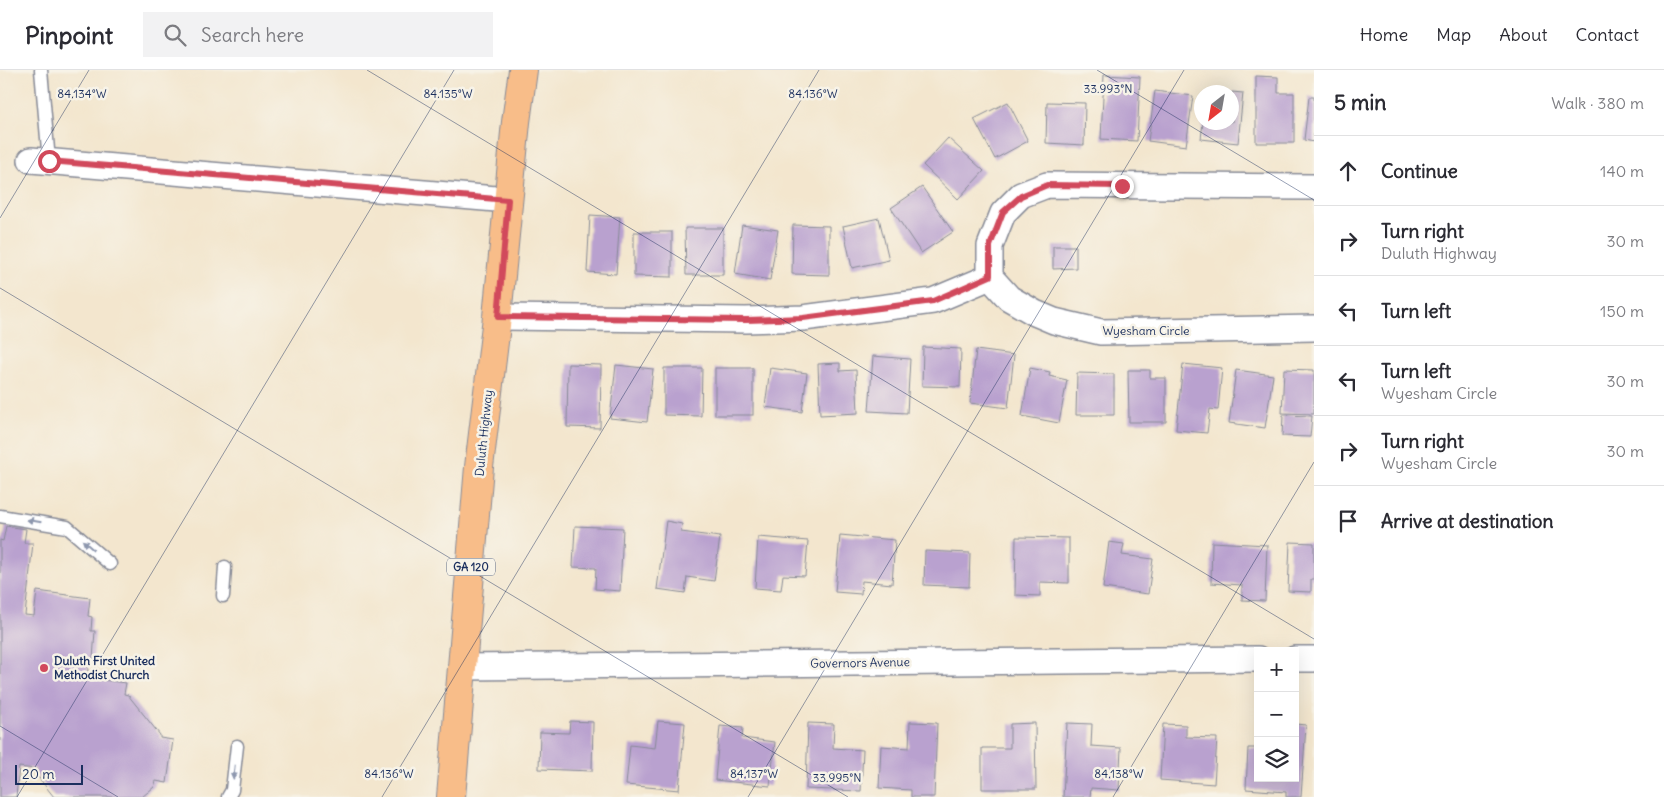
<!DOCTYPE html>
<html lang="en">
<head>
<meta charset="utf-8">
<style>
  :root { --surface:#fff; --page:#f2f2f3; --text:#2b2b33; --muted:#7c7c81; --line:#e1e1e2 }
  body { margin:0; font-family:Delius,sans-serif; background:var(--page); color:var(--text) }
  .controls { position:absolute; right:15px; bottom:15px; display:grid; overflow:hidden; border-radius:0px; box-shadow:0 5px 20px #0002 }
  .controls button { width:45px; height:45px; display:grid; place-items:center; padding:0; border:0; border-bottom:1px solid var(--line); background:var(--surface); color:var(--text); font:25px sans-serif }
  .compass { position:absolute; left:1194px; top:15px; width:45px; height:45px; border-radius:50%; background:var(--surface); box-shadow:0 5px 20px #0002; rotate:211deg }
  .scale { position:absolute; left:15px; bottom:12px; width:68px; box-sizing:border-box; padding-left:5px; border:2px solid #1b2f5e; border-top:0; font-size:14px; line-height:18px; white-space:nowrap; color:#1b2f5e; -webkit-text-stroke:4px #f7f3e8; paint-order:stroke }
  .stop { position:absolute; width:15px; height:15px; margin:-11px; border:4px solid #d1495b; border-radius:50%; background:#fff }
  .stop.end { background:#d1495b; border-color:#fff; box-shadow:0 1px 5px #0008 }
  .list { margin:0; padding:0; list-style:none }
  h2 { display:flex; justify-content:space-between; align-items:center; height:65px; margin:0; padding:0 20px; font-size:21px }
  h2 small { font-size:16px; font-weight:400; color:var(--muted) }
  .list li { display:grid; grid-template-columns:32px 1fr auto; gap:15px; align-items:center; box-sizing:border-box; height:70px; padding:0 20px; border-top:1px solid var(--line) }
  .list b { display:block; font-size:19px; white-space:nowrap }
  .list p { margin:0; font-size:16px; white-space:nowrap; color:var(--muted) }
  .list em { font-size:16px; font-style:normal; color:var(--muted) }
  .icon { flex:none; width:28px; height:28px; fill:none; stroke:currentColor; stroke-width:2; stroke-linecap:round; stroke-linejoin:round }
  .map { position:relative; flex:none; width:1314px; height:727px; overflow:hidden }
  header { display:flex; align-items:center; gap:30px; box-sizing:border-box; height:70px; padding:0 25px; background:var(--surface); border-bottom:1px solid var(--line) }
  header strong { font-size:24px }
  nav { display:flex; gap:28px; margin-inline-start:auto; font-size:18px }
  .search { width:350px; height:45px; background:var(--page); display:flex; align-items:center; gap:12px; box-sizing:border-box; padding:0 18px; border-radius:0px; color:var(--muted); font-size:19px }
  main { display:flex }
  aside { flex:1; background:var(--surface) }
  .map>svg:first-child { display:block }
  .building { fill:#b9a1cf }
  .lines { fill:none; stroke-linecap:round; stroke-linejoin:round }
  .lane-casing { stroke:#878a96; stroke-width:15 }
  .street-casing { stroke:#878a96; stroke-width:28 }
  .primary-casing { stroke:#878a96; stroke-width:30 }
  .lane { stroke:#fff; stroke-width:12 }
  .street { stroke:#fff; stroke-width:25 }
  .primary { stroke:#f8bd89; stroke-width:28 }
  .oneway { fill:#8d97ae }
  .route { stroke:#d1495b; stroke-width:6 }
  .ticks { fill:none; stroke:#1b2f5e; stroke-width:1; stroke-opacity:0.45 }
  .poi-dot { fill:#d1495b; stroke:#f7f3e8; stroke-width:2 }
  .labels { text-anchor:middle; stroke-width:5; stroke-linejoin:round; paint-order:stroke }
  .shield { fill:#f7f3e8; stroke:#5d6a87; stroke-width:1 }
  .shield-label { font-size:11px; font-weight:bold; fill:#1b2f5e }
  .street-label { font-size:12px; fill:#1b2f5e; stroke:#f7f3e8 }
  .poi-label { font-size:12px; font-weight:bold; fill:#1b2f5e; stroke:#f7f3e8; text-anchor:start }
  .ticks-label { font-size:12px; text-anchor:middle; fill:#1b2f5e; stroke:#f7f3e8; stroke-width:5; stroke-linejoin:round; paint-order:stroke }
</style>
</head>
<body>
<header>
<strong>Pinpoint</strong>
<div class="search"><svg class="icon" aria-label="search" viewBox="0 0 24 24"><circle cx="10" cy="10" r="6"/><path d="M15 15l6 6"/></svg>Search here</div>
<nav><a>Home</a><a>Map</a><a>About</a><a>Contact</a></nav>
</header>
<main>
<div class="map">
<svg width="1314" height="727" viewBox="0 0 1314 727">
  <rect width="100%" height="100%" fill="#f7f3e8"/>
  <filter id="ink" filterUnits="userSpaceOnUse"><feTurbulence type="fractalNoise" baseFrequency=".02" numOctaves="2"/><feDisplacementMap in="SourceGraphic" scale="10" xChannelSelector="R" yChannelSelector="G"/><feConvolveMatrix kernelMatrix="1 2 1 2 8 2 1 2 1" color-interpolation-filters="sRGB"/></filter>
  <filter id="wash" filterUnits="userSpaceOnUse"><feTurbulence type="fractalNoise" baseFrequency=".0096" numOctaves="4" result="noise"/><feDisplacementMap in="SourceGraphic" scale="20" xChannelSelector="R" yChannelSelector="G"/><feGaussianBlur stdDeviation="1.12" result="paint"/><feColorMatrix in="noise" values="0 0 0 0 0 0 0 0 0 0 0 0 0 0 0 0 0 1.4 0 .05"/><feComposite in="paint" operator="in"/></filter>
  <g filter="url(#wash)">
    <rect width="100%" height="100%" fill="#f3e6ce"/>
    <g id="blocks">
      <g class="building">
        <polygon points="1104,5 1140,7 1137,71 1101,69"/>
        <polygon points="1256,6 1278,7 1278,23 1294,23 1294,73 1256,73"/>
        <polygon points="1155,21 1193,26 1186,76 1148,71"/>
        <polygon points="1232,22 1243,23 1238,73 1201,69 1203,52 1232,52"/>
        <polygon points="1309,27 1314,27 1314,72 1304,70"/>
        <polygon points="1008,32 1028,71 995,89 974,49"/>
        <polygon points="1047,32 1085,33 1084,75 1046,73"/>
        <polygon points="948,68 984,101 958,129 923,95"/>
        <polygon points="922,117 953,162 921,183 891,138"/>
        <polygon points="590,145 620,147 616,204 587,202"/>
        <polygon points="879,148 889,190 852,198 843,156"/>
        <polygon points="742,155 778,160 770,210 735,204"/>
        <polygon points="793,155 829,156 829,205 792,204"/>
        <polygon points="685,158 723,158 723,205 686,205"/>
        <polygon points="634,162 672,162 672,207 634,206"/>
        <polygon points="1053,176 1076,176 1076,198 1053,199"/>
        <polygon points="923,277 961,279 960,317 922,316"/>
        <polygon points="976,280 1014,285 1008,338 970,333"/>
        <polygon points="873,286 910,289 907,343 869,341"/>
        <polygon points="840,293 840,301 856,300 858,343 820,345 818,294"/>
        <polygon points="568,294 601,295 600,358 567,357"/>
        <polygon points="1183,294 1222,298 1218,340 1210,339 1207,363 1176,360"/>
        <polygon points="616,295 653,299 647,352 610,348"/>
        <polygon points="664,298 702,298 701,346 664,345"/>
        <rect x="715" y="298" width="38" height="47"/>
        <polygon points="770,298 807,303 802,342 765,337"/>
        <polygon points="1030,298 1050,302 1049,306 1067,310 1059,353 1022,346"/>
        <polygon points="1284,299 1314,300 1314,344 1282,343"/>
        <polygon points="1128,300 1150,300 1150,308 1166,308 1166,352 1129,352"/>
        <polygon points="1236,300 1273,305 1265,358 1229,353"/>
        <polygon points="1077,303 1114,304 1114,345 1076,345"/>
        <polygon points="1283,345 1312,346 1310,367 1282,366"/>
        <polygon points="666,451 682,454 681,462 720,467 714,511 687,507 685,523 657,519"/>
        <polygon points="6,456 26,459 24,473 33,473 25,545 34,546 37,521 90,528 88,546 92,547 91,561 95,561 93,589 89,589 87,608 126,613 124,624 128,625 160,665 160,668 173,670 167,713 156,711 154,717 142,727 54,727 35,703 35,699 19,697 16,727 0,727 0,470 3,471"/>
        <polygon points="575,456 623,458 620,521 595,519 596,498 573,497"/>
        <polygon points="840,465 895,470 892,514 862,511 861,524 835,522"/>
        <polygon points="758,467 808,471 805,506 783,505 781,520 755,518"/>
        <polygon points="1016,467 1069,468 1069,513 1040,512 1040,526 1015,525"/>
        <polygon points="1109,472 1124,474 1122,485 1153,489 1148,524 1103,518"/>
        <polygon points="1212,472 1267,475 1265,531 1242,530 1242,515 1211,513"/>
        <polygon points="1290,472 1314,473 1314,509 1311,509 1311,522 1288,521"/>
        <polygon points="925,481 970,483 969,517 924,515"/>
        <polygon points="570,651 593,652 592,701 539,699 540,662 569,663"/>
        <polygon points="658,651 685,653 679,720 626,715 630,675 655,678"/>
        <polygon points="910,652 937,653 934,727 911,727 911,720 879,718 881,676 909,678"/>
        <polygon points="808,653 834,654 833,678 863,680 861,721 806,719"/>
        <polygon points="1035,653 1036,719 982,719 982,678 1010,678 1010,654"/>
        <polygon points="1067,653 1092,654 1091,676 1121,678 1119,720 1091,718 1090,727 1063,727"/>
        <polygon points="1163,654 1186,655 1186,667 1217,668 1214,714 1160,710"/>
        <polygon points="1295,654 1306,655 1301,727 1286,727 1286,722 1246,719 1248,678 1258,678 1258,708 1295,708"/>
        <polygon points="720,656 743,658 742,668 775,672 770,716 715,710"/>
      </g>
    </g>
  </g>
  <g filter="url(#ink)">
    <use href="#blocks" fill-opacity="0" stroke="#878a96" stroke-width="1"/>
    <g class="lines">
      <g class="lane-casing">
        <g id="lane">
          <polyline points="41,0 49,91"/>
          <polyline points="0,446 67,457 110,494"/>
          <polyline points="223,526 225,497"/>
          <polyline points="228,727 232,720 237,676"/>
        </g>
      </g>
      <g class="street-casing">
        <g id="street">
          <polyline points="31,90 508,130"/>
          <polyline points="1314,117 1047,115 1021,125 1003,143 990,176 990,207 1009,228 1035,243 1054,251 1101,262 1314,258"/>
          <polyline points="497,247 746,250 803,248 933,231 990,207"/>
          <polyline points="1295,589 1314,589"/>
          <polyline points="462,597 1258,589"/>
        </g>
      </g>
      <g class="primary-casing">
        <polyline id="primary" points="451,727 479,397 497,247 516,52 523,0"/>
      </g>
      <use href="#lane" class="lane"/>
      <use href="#street" class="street"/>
      <use href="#primary" class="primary"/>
    </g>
    <defs><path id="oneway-solid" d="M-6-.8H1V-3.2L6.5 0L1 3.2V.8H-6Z" transform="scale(1.25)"/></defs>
    <g class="oneway">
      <use href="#oneway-solid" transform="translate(34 451) rotate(-171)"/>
      <use href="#oneway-solid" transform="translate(88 475) rotate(-139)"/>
      <use href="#oneway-solid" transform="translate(234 702) rotate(96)"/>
    </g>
  </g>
  <g class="lines" filter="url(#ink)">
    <polyline class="route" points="49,91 508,130 498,247 746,250 803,248 933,231 990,206 990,176 1003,142 1021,126 1047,115 1122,116"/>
  </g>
  <path class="ticks" d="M 367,0 L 1314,569M 1097,0 L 1314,130M 0,148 L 89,0M 0,218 L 848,727M 0,656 L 118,727M 17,727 L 454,0M 382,727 L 819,0M 748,727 L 1184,0M 1113,727 L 1314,392"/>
  <circle class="poi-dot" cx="44" cy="598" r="5"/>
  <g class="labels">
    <rect class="shield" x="447" y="488.5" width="48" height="17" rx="4"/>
    <g class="shield-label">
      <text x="471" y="501">GA 120</text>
    </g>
    <g class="street-label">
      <text x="1146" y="265">Wyesham Circle</text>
      <text transform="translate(484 363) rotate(-84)" y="4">Duluth Highway</text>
      <text transform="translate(860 593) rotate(-1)" y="4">Governors Avenue</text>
    </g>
    <g class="poi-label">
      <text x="54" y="595">Duluth First United<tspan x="54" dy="14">Methodist Church</tspan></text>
    </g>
  </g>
  <g class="ticks-label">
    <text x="1108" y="23">33.993°N</text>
    <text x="82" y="28">84.134°W</text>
    <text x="448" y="28">84.135°W</text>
    <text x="813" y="28">84.136°W</text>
    <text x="389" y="708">84.136°W</text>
    <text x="754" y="708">84.137°W</text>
    <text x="1119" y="708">84.138°W</text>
    <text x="837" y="712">33.995°N</text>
  </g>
</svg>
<div class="controls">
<button>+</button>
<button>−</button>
<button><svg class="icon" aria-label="layers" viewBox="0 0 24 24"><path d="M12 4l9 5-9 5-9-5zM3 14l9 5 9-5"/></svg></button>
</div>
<svg class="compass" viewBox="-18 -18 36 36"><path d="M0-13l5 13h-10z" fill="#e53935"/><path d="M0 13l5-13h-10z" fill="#7c7c81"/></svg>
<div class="scale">20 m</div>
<div class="stop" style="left:49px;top:91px"></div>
<div class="stop end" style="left:1122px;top:116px"></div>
</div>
<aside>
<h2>5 min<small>Walk · 380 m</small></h2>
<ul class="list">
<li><svg class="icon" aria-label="ahead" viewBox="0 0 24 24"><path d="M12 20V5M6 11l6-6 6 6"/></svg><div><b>Continue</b></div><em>140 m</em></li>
<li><svg class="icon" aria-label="right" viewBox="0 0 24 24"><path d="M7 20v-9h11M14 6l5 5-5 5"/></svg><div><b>Turn right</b><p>Duluth Highway</p></div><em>30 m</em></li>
<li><svg class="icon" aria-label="left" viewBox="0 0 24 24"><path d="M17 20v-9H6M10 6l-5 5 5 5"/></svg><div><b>Turn left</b></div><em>150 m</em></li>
<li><svg class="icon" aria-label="left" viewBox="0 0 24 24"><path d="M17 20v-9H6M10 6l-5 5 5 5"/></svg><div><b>Turn left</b><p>Wyesham Circle</p></div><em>30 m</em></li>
<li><svg class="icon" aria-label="right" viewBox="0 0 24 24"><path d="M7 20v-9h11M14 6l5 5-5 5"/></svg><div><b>Turn right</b><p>Wyesham Circle</p></div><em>30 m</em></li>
<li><svg class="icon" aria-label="arrive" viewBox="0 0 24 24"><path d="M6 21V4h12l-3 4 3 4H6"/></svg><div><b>Arrive at destination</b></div></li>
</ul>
</aside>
</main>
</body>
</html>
